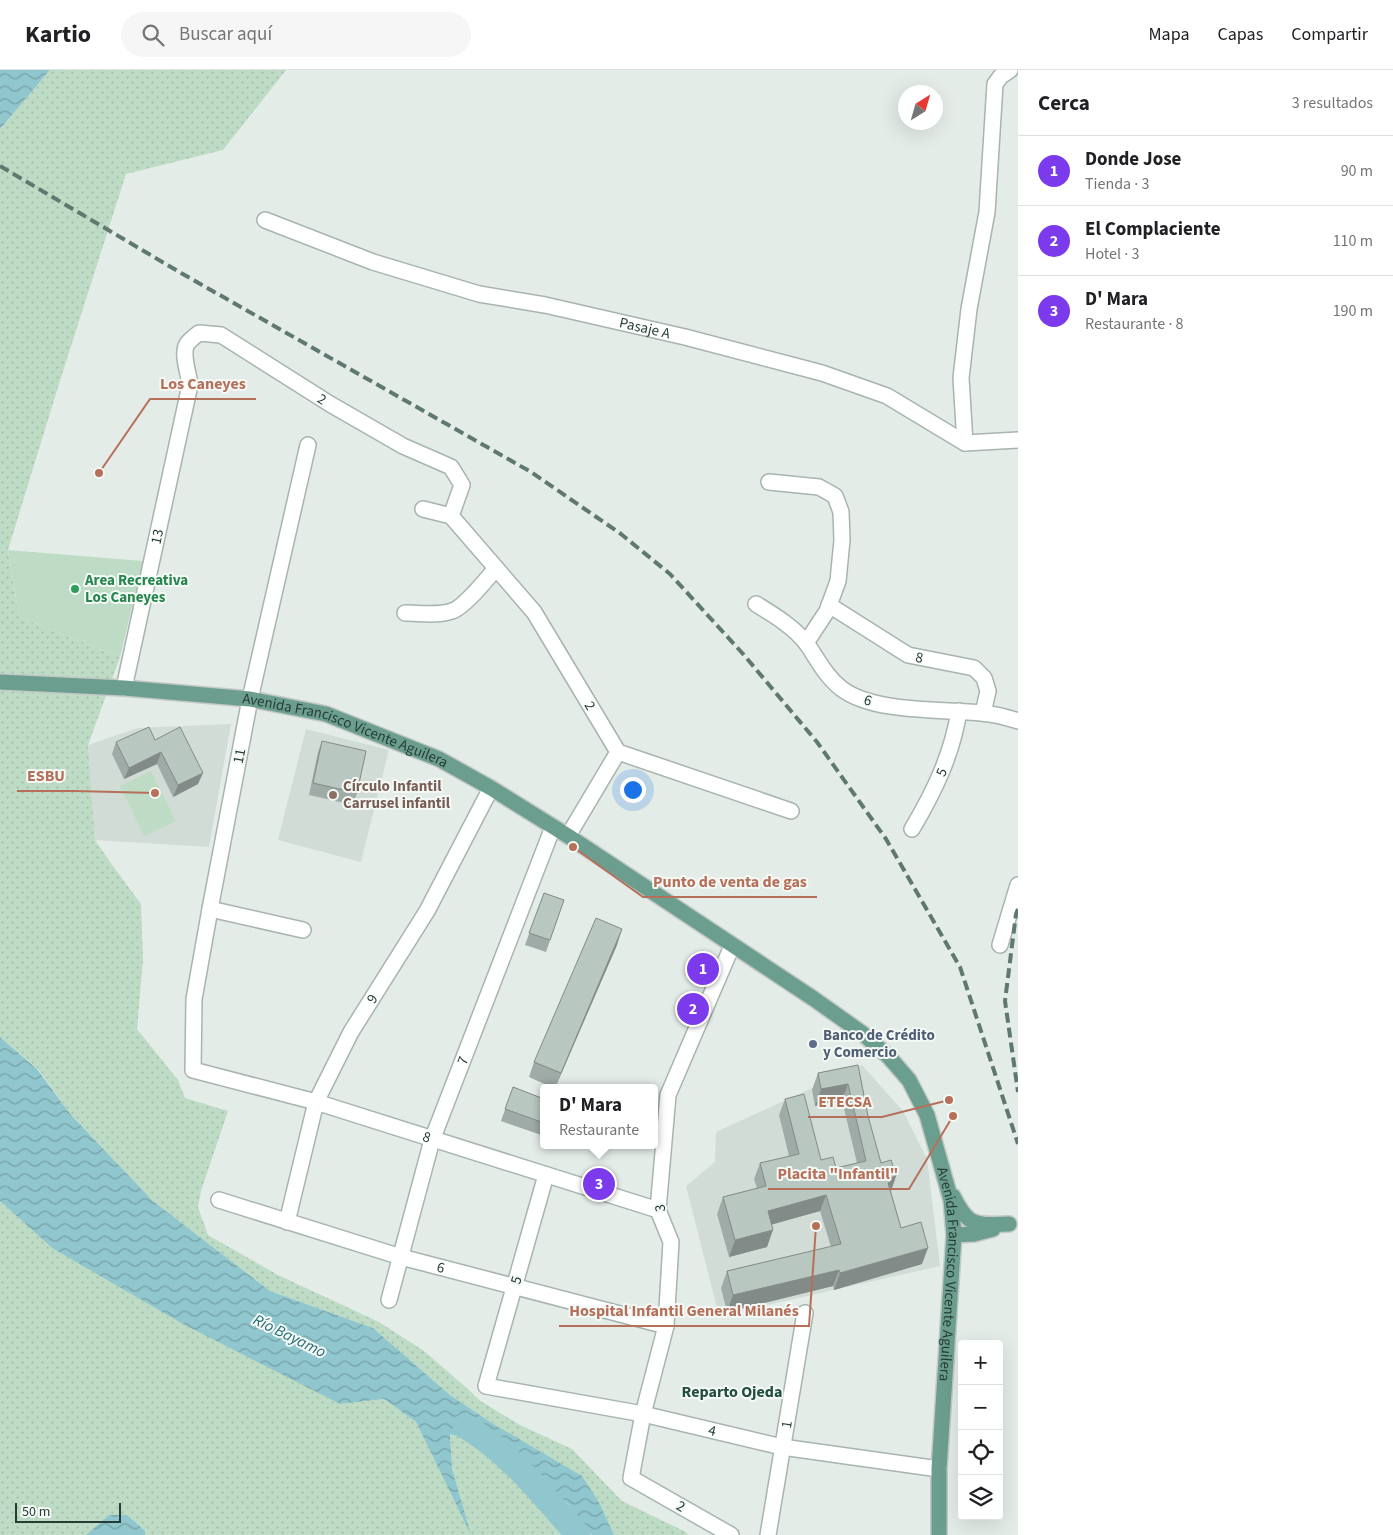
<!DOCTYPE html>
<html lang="es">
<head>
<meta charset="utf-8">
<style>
  :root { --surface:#fff; --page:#f6f6f6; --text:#202124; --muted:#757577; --line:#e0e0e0; --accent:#7c3aed }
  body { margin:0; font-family:"Source Sans 3",sans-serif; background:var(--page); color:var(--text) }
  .controls { position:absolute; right:15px; bottom:15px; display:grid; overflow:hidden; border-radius:5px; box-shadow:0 5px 20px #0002 }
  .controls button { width:45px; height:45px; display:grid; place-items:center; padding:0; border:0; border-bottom:1px solid var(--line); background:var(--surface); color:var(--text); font:25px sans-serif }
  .compass { position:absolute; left:898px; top:15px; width:45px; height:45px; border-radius:50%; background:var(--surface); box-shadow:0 5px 20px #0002; rotate:37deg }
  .scale { position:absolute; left:15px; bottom:12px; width:106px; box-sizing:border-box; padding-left:5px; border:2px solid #253d35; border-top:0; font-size:14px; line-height:18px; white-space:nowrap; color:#253d35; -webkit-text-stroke:4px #f4f9f6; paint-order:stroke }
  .you { position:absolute; left:632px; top:719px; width:18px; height:18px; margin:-12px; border:4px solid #fff; border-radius:50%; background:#1a73e8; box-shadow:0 0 0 8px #1a73e833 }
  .badge { display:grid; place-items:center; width:32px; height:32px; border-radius:50%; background:var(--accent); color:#fff; font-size:16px; font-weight:700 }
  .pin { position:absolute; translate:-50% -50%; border:2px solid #fff; box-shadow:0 1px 5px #0006 }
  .popup { position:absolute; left:540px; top:1014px; width:118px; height:65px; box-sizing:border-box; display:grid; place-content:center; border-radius:5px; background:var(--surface); filter:drop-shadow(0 1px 4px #0005); font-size:16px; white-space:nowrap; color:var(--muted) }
  .popup b { font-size:19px; color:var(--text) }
  .popup::after { content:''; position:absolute; left:50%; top:100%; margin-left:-10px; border:10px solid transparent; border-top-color:var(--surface) }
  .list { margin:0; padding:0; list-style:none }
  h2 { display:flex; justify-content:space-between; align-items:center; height:65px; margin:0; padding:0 20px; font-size:21px }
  h2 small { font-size:16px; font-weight:400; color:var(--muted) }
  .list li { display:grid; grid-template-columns:32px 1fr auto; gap:15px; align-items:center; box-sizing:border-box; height:70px; padding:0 20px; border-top:1px solid var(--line) }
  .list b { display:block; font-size:19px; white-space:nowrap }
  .list p { margin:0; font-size:16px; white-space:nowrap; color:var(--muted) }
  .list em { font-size:16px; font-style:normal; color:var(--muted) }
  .icon { flex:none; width:28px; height:28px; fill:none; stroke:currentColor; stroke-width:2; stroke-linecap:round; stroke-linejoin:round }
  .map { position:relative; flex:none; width:1018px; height:1465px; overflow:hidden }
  header { display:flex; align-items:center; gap:30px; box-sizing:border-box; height:70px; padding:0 25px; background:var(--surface); border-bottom:1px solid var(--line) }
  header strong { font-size:24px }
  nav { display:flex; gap:28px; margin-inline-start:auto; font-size:18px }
  .search { width:350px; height:45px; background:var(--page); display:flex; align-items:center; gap:12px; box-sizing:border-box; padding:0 18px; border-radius:28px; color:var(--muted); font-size:19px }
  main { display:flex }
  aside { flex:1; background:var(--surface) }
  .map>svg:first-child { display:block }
  .built { fill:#d2dcd7 }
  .grass { fill:url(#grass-dots) }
  .park { fill:#bedcc5 }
  .water { fill:url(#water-waves) }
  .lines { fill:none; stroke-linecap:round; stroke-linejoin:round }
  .river { stroke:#90c6cd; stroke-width:25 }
  .minor-casing { stroke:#a7b4af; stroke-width:18 }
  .major-casing { stroke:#c2c9c6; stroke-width:18 }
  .minor { stroke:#fff; stroke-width:15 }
  .major { stroke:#6c9e8f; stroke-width:15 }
  .rail { stroke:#5f7870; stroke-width:4; stroke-dasharray:10 5; stroke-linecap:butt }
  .wall { fill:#9faba6 }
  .shaded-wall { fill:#828b87 }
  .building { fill:#b9c7c1; stroke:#828b87 }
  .leisure-dot { fill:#2e9e5b; stroke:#f4f9f6; stroke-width:2 }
  .education-dot { fill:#8d6e63; stroke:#f4f9f6; stroke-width:2 }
  .service-dot { fill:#5c6f8a; stroke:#f4f9f6; stroke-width:2 }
  .labels { text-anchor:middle; stroke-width:4; stroke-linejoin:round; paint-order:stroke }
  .street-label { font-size:15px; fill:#253d35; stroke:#f4f9f6 }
  .leisure-label { font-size:15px; font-weight:bold; fill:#27864d; stroke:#f4f9f6; text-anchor:start }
  .education-label { font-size:15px; font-weight:bold; fill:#785e54; stroke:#f4f9f6; text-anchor:start }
  .service-label { font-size:15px; font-weight:bold; fill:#4e5e75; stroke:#f4f9f6; text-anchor:start }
  .water-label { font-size:16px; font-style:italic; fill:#236a74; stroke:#f4f9f6 }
  .neighbourhood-label { font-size:16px; font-weight:bold; fill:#224d41; stroke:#f4f9f6 }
  .leader { fill:none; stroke:#b6705a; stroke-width:2 }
  .callout-dot { fill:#b6705a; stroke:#f4f9f6; stroke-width:2 }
  .callout-label { font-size:16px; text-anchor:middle; font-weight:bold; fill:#b6705a; stroke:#f4f9f6; stroke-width:4; stroke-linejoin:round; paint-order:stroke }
</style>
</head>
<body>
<header>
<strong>Kartio</strong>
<div class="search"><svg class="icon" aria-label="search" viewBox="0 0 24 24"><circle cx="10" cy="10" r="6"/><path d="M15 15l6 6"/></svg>Buscar aquí</div>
<nav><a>Mapa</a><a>Capas</a><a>Compartir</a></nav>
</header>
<main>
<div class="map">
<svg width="1018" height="1465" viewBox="0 0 1018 1465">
  <defs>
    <pattern id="grass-dots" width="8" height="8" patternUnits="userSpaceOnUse" patternTransform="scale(1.25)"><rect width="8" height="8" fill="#bedcc5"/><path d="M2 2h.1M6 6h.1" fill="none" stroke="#a3beaa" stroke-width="1.8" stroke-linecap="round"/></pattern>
    <pattern id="water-waves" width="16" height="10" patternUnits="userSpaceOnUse" patternTransform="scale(1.25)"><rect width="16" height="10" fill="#90c6cd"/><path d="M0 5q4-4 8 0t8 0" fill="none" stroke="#75a2a7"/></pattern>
  </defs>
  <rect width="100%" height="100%" fill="#e4ece8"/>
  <g class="built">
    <polygon points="231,654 209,777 95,770 88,675 138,658"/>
    <polygon points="306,659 389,680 361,792 278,770"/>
    <polygon points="862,995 903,1041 927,1089 940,1196 719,1246 686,1116 715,1092 716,1062"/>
  </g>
  <g class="grass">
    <polygon points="50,0 286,0 223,80 126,104 58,317 8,480 19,547 120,587 88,675 95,770 110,792 141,834 143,890 137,959 178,1010 185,1028 228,1041 201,1121 198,1137 208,1165 278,1205 379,1252 424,1281 468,1319 479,1330 520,1355 572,1379 622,1431 686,1462 688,1465 614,1465 600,1434 495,1355 450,1325 373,1258 270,1221 153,1131 71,1045 38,999 0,967 0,59"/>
    <polygon points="0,1131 52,1178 340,1334 384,1329 416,1352 470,1462 452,1398 450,1364 505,1380 568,1434 592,1465 0,1465"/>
  </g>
  <g class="park">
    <polygon points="8,480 143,491 120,587 19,547"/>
    <polygon points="151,701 176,751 144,766 120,716"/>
  </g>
  <g class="water">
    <polygon points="0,0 50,0 0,59"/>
    <polygon points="0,967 37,999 71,1045 153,1131 270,1221 373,1258 450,1325 495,1355 582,1406 600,1434 614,1465 592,1465 568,1434 505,1380 450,1364 452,1398 471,1465 416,1352 384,1329 340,1334 183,1254 52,1178 0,1131"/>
    <polygon points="109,1445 127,1445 145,1461 145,1465 86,1465"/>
  </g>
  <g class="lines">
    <path class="river" d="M 465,1356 C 510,1383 544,1426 578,1465"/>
    <g class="minor-casing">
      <g id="minor">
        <path id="s1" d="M 265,150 L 373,192 L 479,224 L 545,235 L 685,267 L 822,303 L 887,326 L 965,373 L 1018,370"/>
        <polyline points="965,373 961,308 969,239 987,142 995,14 1001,6 1010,0"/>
        <path id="s2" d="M 308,375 L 250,629 L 210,839 L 194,929 L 193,1000 L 316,1032 L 658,1140"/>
        <polyline points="769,412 819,417 835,426 841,442 842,470 838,511 827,541 806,573"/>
        <path id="s3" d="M 423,439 L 451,446 L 534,542 L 618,682 L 791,741"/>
        <path d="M 756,534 C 774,545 794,557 807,574 C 818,590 826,607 842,619 C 874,643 942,639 981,643 C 993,644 1006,647 1018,651"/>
        <path id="s4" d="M 829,535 L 908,585 L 974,598 L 984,608 L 988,621 L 983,643"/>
        <path d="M 405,543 C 420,543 438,546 452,541 C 463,538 488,508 496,498"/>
        <path id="s5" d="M 124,618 L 190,315 C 189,304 181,284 187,274 C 190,270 195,266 199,263 L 221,265 L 330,334 L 403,376 L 451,397 L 462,415 L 451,446"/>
        <path id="s6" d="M 912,759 C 934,722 952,685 959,641"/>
        <polyline points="568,766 618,682"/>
        <polyline points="210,839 303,860"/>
        <polyline points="1000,875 1018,815"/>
        <path id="s7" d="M 546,1105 L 486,1316 L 643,1344 L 782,1377 L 939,1399"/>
        <path id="s8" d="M 219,1130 L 401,1187 L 666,1256"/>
        <path id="s9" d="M 287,1152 L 316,1032 L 351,962 L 427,841 L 491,718"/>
        <path id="s10" d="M 389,1230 L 432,1070 L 553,757"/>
        <polyline points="731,1465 631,1408 643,1344 666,1256 671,1172 658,1140 668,1025 732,876"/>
        <path id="s11" d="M 768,1465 L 805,1243"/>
      </g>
    </g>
    <g class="major-casing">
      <g id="major">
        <path id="s12" d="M 0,612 L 124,618 L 250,629 L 326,644 L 439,689 L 491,718 L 568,766 L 814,929 L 862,963 L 889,987 L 909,1010 L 927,1045 L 947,1116 L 951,1130 L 954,1165 L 939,1399 L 939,1465"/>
        <path d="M 953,1126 C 969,1158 976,1155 1009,1154"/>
        <polyline points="954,1165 974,1164 993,1159"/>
      </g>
    </g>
    <use href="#minor" class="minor"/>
    <use href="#major" class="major"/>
    <g class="rail">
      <polyline points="0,96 181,203 531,402 621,464 670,504 744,585 817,672 886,769 960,897 1018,1074"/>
      <polyline points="1018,839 1016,844 1005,931 1018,1022"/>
    </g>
  </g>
  <g class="wall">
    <polygon points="155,670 198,714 173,727 157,694 124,709 112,684 116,672"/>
    <polygon points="322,671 357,723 353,735 309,725 318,682"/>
    <polygon points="544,823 564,830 546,882 525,875"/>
    <polygon points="617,875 555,1018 553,1018 529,1007 534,992"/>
    <polygon points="858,995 868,1046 881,1093 896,1106 891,1122 901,1158 922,1194 834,1220 833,1216 727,1242 721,1218 727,1201 831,1177 820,1141 771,1155 767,1177 729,1187 717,1144 723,1127 757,1118 754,1109 760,1093 789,1086 779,1045 785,1029 821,1090 836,1098 857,1093 842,1030 815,1036 812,1020 818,1003"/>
    <polygon points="513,1017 544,1029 544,1066 501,1051"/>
  </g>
  <g class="shaded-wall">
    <polygon points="161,682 157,694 124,709 129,698"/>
    <polygon points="203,703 198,714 173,727 178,715"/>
    <polygon points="622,859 617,875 555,1018 561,1003"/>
    <polygon points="848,1014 842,1030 815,1036 821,1019"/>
    <polygon points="896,1106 890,1123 882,1130 890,1108"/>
    <polygon points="826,1125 820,1141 762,1157 768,1141"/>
    <polygon points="773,1160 767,1177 729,1187 735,1170"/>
    <polygon points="928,1178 922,1194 834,1220 840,1203"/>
    <polygon points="839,1200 833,1216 727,1242 733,1225"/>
  </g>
  <g class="building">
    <polygon points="149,657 155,670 180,657 203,703 178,715 161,682 129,698 116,672"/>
    <polygon points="322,671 366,681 357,723 313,713"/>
    <polygon points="544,823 564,830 550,870 529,863"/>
    <polygon points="596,848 622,859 561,1003 534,992"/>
    <polygon points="858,995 868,1046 881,1093 891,1090 896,1106 890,1108 891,1112 888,1113 901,1158 921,1152 928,1178 840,1203 839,1200 733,1225 727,1201 841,1174 826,1125 768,1141 773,1160 735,1170 723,1127 766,1116 760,1093 799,1084 785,1029 804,1024 821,1090 833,1087 836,1098 866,1091 848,1014 821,1019 818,1003"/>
    <polygon points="513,1017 544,1029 544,1053 505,1039"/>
  </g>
  <circle class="leisure-dot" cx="75" cy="519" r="5"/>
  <circle class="education-dot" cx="333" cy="725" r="5"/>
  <circle class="service-dot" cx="813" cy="974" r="5"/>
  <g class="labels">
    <g class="street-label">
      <text dy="5" stroke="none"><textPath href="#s1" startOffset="396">Pasaje A</textPath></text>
      <text dy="5" stroke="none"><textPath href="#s5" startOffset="510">2</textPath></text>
      <text dy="5" stroke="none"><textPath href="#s5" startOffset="155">13</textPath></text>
      <text dy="5" stroke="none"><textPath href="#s4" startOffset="105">8</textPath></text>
      <text transform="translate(868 630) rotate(17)" y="5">6</text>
      <text dy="5" stroke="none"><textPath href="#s3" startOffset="265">2</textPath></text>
      <text dy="5" stroke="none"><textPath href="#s12" startOffset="351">Avenida Francisco Vicente Aguilera</textPath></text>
      <text transform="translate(239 686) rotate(-79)" y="5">11</text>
      <text dy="5" stroke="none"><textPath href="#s6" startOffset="64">5</textPath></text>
      <text dy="5" stroke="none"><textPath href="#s9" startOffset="241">9</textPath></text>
      <text dy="5" stroke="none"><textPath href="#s10" startOffset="251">7</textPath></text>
      <text dy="5" stroke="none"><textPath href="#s2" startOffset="880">8</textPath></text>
      <text transform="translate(660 1138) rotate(-96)" y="5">3</text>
      <text dy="5" stroke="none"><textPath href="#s8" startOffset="232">6</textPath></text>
      <text dy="5" stroke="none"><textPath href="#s12" startOffset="1222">Avenida Francisco Vicente Aguilera</textPath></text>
      <text transform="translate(516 1210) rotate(-74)" y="5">5</text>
      <text dy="5" stroke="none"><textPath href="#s11" startOffset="112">1</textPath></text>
      <text dy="5" stroke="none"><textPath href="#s7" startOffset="450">4</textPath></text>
      <text transform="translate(681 1436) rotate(30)" y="5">2</text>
    </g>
    <g class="leisure-label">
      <text x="85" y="515">Area Recreativa<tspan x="85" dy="17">Los Caneyes</tspan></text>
    </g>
    <g class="education-label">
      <text x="343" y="721">Círculo Infantil<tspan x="343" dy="17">Carrusel infantil</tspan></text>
    </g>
    <g class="service-label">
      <text x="823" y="970">Banco de Crédito<tspan x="823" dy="17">y Comercio</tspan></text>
    </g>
    <g class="water-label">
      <text transform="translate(290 1265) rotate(26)" y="6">Río Bayamo</text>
    </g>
    <g class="neighbourhood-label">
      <text x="732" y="1327">Reparto Ojeda</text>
    </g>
  </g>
  <path class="leader" d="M99 403L150 329H256M155 723L75 721H17M573 777L643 827H817M949 1030L882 1047H808M953 1046L909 1119H768M816 1156L809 1256H559"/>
  <g class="callout-dot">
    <circle cx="99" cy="403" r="5"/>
    <circle cx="155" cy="723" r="5"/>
    <circle cx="573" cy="777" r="5"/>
    <circle cx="949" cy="1030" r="5"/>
    <circle cx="953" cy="1046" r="5"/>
    <circle cx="816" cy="1156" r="5"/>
  </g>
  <g class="callout-label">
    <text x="203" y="319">Los Caneyes</text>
    <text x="46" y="711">ESBU</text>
    <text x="730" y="817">Punto de venta de gas</text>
    <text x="845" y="1037">ETECSA</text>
    <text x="838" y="1109">Placita "Infantil"</text>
    <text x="684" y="1246">Hospital Infantil General Milanés</text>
  </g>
</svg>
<div class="controls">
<button>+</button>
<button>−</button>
<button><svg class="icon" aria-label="locate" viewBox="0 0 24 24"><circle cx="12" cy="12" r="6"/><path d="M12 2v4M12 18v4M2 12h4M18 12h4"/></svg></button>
<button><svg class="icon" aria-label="layers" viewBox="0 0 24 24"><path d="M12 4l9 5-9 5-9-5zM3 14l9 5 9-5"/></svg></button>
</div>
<svg class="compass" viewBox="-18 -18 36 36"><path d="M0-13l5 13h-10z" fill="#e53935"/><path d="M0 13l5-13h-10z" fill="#757577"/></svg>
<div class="scale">50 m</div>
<div class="you"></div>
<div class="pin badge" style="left:703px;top:899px">1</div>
<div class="pin badge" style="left:693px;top:939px">2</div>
<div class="pin badge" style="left:599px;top:1114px">3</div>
<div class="popup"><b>D' Mara</b>Restaurante</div>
</div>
<aside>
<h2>Cerca<small>3 resultados</small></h2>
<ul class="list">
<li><span class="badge">1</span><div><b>Donde Jose</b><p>Tienda · 3</p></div><em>90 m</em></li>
<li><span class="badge">2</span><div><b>El Complaciente</b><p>Hotel · 3</p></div><em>110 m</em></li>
<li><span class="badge">3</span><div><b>D' Mara</b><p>Restaurante · 8</p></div><em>190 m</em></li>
</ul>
</aside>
</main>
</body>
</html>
